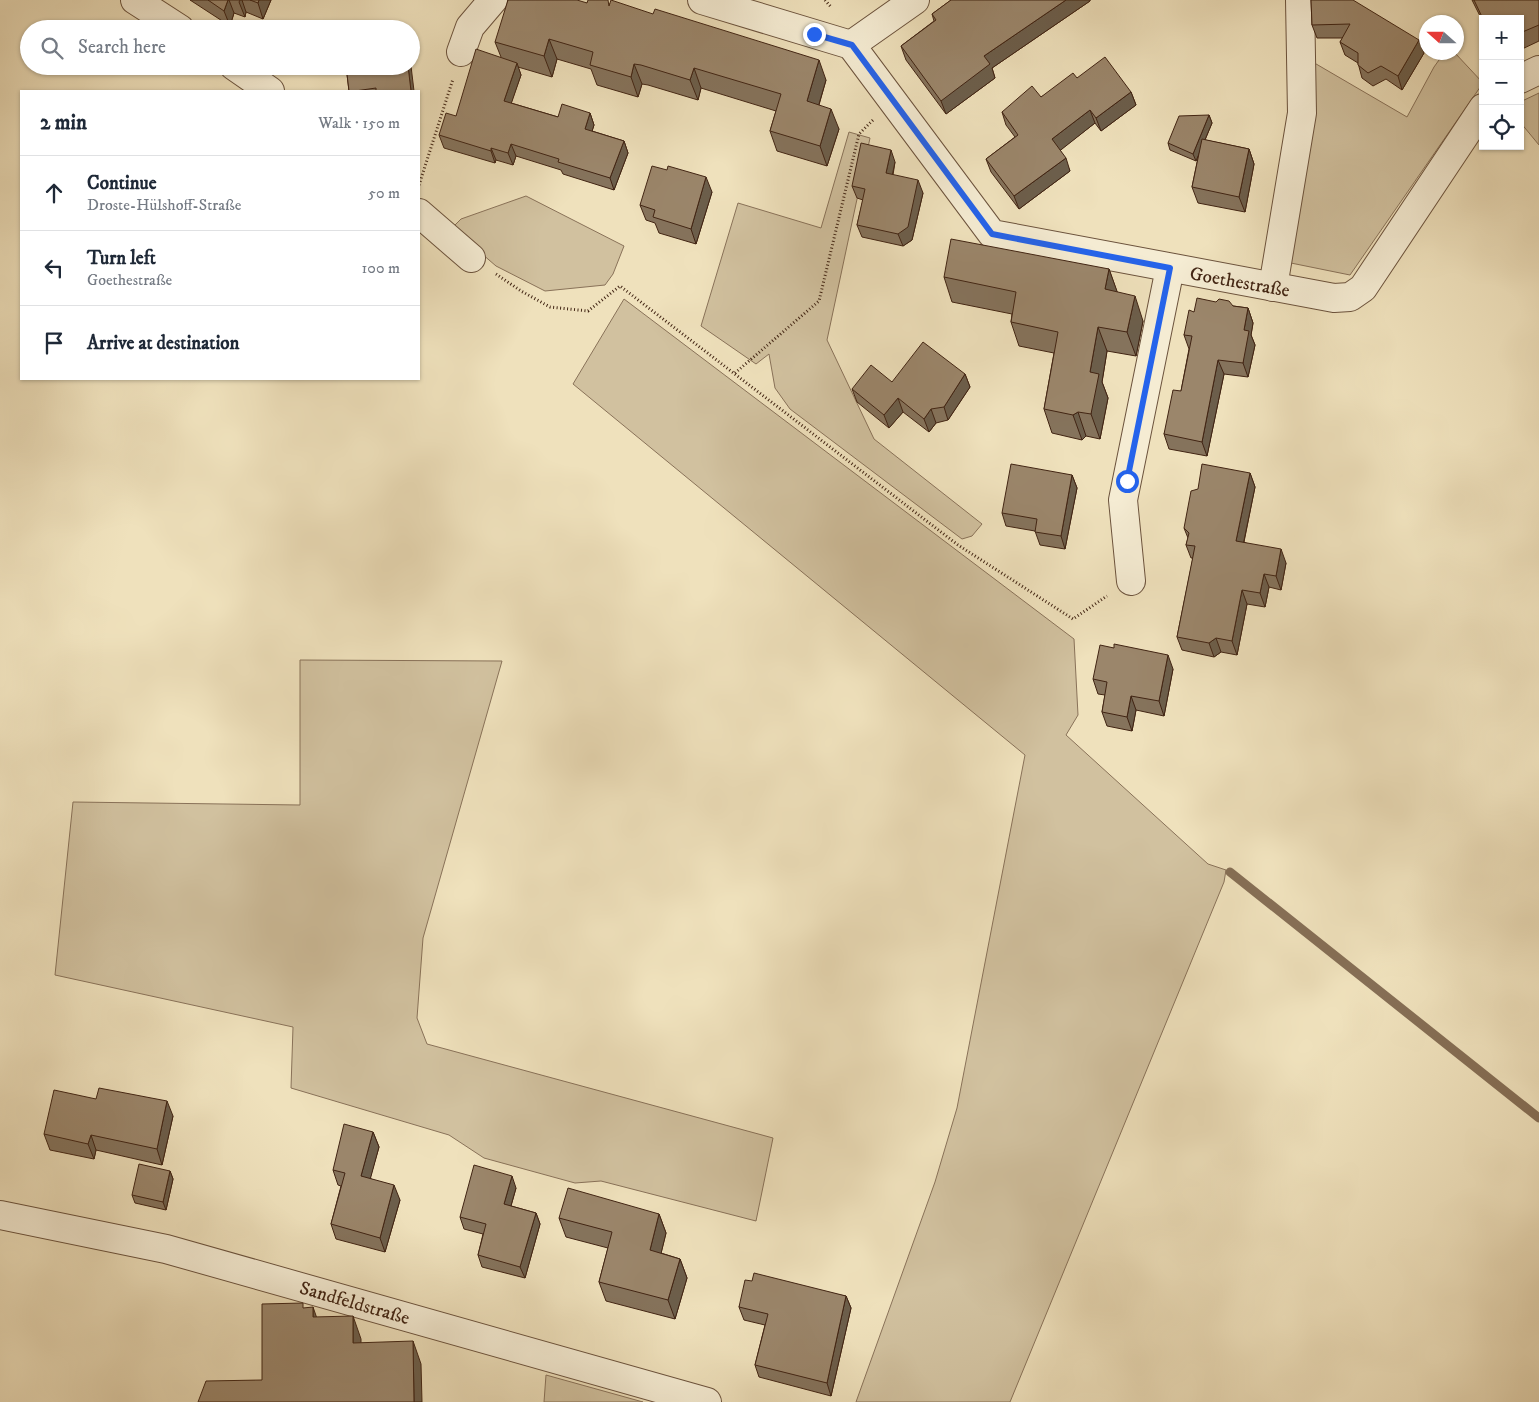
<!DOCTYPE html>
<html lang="en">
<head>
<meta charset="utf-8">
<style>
  :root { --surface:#fff; --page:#f2f2f3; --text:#1f2937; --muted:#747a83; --line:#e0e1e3 }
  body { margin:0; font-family:"IM FELL DW Pica",serif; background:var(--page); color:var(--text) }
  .controls { position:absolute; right:15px; top:15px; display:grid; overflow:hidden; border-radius:0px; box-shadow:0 1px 4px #0004 }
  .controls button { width:45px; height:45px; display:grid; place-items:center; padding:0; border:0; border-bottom:1px solid var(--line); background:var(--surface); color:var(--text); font:25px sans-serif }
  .compass { position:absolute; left:1419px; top:15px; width:45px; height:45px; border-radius:50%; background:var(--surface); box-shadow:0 1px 4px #0004; rotate:291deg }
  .stop { position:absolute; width:15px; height:15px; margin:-11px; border:4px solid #2563eb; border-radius:50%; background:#fff }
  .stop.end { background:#2563eb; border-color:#fff; box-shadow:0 1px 5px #0008 }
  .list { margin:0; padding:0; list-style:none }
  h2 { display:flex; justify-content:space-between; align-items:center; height:65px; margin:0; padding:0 20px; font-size:21px }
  h2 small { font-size:16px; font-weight:400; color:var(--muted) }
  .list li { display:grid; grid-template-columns:32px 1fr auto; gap:15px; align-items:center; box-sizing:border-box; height:75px; padding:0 20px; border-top:1px solid var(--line) }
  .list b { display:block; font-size:19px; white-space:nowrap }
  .list p { margin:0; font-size:16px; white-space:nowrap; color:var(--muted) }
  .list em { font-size:16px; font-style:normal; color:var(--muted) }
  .icon { flex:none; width:28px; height:28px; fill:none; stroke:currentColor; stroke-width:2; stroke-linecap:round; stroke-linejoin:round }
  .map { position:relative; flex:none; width:1539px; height:1402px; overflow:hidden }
  .search { position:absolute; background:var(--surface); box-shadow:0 1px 4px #0004; left:20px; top:20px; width:400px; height:55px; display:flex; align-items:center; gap:12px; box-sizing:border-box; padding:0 18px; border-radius:28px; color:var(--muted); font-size:19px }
  .panel { position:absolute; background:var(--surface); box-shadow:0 1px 4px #0004; left:20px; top:90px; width:400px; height:290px; border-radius:0px }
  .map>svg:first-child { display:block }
  .green { fill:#d1c19f; stroke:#897259 }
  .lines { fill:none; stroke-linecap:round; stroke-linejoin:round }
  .stream { stroke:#866f56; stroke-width:9 }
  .street-casing { stroke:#6c533d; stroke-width:30 }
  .path { stroke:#412413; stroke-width:3; stroke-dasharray:1 2.5; stroke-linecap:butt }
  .street { stroke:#f5ecd3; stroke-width:28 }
  .wall { fill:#85735c; stroke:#412413 }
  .shaded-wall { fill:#6c5e4b; stroke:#412413 }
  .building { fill:#9b866b; stroke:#412413 }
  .route { stroke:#2563eb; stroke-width:6 }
  .labels { text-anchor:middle; stroke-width:5; stroke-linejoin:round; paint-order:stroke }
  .street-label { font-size:19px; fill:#412413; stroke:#f5ecd3 }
</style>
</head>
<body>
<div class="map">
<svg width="1539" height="1402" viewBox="0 0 1539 1402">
  <rect width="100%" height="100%" fill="#efe1bc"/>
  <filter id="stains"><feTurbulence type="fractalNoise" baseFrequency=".004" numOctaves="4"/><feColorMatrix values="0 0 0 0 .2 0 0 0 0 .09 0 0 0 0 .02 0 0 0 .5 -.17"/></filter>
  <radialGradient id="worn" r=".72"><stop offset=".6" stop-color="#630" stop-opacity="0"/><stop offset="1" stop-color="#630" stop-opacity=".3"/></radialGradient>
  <g class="green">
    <polygon points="1444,53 1455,53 1483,83 1350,275 1286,262 1311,61 1407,117 1434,67"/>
    <polygon points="1539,93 1539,145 1520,122 1520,102"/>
    <polygon points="849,132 870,138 827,340 874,439 982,524 972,536 962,539 790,409 775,388 769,354 756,364 701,326 738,203 821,228"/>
    <polygon points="526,196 624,246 613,274 605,285 545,291 496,266 452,228 461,219"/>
    <polygon points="624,299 1074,639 1078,715 1066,735 1208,864 1226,870 1224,882 1010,1402 856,1402 935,1182 957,1108 1025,755 573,384"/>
    <polygon points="300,660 502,661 423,938 417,1018 427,1044 773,1138 756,1221 601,1181 575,1183 484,1158 449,1135 291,1088 293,1027 55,975 73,802 300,805"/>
    <polygon points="546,1375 643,1402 544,1402"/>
  </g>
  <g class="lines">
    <polyline class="stream" points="1230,872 1539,1118"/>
    <g class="street-casing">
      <g id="street">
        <polyline points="135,0 180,29"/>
        <polyline points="702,0 851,45 992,234 1334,298 1350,297 1363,288 1483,108"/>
        <polyline points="851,45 915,0"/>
        <polyline points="461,52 470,27 493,0"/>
        <polyline points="234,66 270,91"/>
        <polyline points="1520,79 1539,70"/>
        <polyline points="419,213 471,258"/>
        <polyline points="1273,287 1302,113 1300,0"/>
        <polyline points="1131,581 1123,500 1170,268"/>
        <polyline points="0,1215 166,1249 707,1402"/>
      </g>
    </g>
    <g class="path">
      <polyline points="825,0 831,7"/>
      <polyline points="419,185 453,79"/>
      <polyline points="496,274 521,291 550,307 588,311 620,286 958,545 1073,619 1107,596"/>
      <polyline points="735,373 819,301 859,134 873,120"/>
    </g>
    <use href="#street" class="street"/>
  </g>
  <g class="wall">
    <polygon points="190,0 271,0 263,19 246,12 245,17 234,13 230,26"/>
    <polygon points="951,0 1090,0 1090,1 992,68 995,78 946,114 906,60 901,46 934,21 932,14"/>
    <polygon points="1311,0 1424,53 1402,90 1386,79 1373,86 1362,78 1358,63 1345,55 1340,42 1343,38 1317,38 1312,25"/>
    <polygon points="1472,0 1539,0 1539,41 1520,50 1520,19 1483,19 1483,22"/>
    <polygon points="587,3 610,4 826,80 819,105 839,129 827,166 777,151 770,131 776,111 701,88 698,100 648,85 642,84 638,97 597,85 591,69 557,59 552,77 518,67 521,75 511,103 558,117 590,113 594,125 592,131 624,141 628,153 614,190 563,174 561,170 516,156 513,165 496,160 495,163 444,148 439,135 456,116 501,57 495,42"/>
    <polygon points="346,66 414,91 349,91"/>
    <polygon points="1077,78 1131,92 1136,105 1101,131 1095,123 1060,150 1070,171 1019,209 991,172 986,159 1015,137 1006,125 1002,112 1041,97"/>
    <polygon points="1209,115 1212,123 1205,140 1249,149 1254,164 1245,212 1198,203 1192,187 1199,153 1196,161 1170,150 1168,143"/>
    <polygon points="895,162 893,175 923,193 912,240 903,246 862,237 857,225 863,200 857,198 852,186"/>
    <polygon points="712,192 696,244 659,233 655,223 646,220 640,205"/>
    <polygon points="1109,269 1117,292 1143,321 1136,356 1107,351 1102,382 1108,398 1100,439 1086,436 1082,440 1052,433 1044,409 1054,353 1019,346 1011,322 1012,314 952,302 944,277"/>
    <polygon points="1233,306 1248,308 1253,323 1251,335 1255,345 1248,377 1224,374 1207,456 1169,449 1164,434 1181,391 1189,349 1184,335 1194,312"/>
    <polygon points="965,374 970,387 948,420 936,423 929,432 903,412 889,428 857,402 852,389 892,382"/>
    <polygon points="1250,473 1255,487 1244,542 1286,563 1281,590 1269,587 1265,607 1247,604 1237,655 1221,652 1214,657 1182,650 1177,637 1193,558 1191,558 1186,545 1188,538 1184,528"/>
    <polygon points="1072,475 1077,488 1065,549 1040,545 1035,531 1006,526 1002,513"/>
    <polygon points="1173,669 1164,716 1136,710 1132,731 1107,726 1102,712 1105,695 1098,694 1093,679"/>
    <polygon points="173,1116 162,1165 96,1150 94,1159 50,1150 44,1134"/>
    <polygon points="373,1132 379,1147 370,1178 400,1200 385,1252 336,1239 331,1224 341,1186 338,1185 333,1170"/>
    <polygon points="170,1171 173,1179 166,1210 135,1203 132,1195"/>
    <polygon points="516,1188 511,1206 536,1213 540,1224 525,1278 482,1267 478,1255 483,1234 464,1229 460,1217"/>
    <polygon points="659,1214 666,1233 661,1253 680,1259 687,1278 675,1319 606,1301 599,1282 608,1248 566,1237 559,1218"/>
    <polygon points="752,1281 846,1296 851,1308 831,1396 759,1377 755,1365 765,1325 744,1320 739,1307"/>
  </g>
  <g class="shaded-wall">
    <polygon points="228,0 229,0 234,13 230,26 224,11"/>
    <polygon points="240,0 242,0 246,12 245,17 239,2"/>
    <polygon points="259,0 271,0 263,19 258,3"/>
    <polygon points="1066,0 1090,0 1090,1 992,68 995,78 946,114 941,101 984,56"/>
    <polygon points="549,39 557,59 552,77 544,56"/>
    <polygon points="1419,40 1424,53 1402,90 1398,76"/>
    <polygon points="819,60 826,80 814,121 807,101"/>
    <polygon points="517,63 521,75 508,113 504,101"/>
    <polygon points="634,64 642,84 638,97 631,77"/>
    <polygon points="408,66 411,66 414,91 411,91"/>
    <polygon points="694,68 701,88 698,100 690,80"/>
    <polygon points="1131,92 1136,105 1101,131 1096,118"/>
    <polygon points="831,109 839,129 827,166 820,146"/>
    <polygon points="1090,110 1095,123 1057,153 1052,139"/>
    <polygon points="590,113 594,125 589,141 585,129"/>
    <polygon points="1209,115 1212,123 1196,161 1193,154"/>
    <polygon points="624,141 628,153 614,190 610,178"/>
    <polygon points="511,144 516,156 513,165 508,153"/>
    <polygon points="491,148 496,160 495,163 491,151"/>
    <polygon points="1249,149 1254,164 1245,212 1239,197"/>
    <polygon points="891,150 895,162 890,186 886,173"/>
    <polygon points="1066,158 1070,171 1019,209 1014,196"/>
    <polygon points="706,177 712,192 696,244 691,229"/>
    <polygon points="918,180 923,193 912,240 903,246 898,234"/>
    <polygon points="1109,269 1118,294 1105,289"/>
    <polygon points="1135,296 1143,321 1136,356 1127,332"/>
    <polygon points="1248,308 1253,323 1251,335 1255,345 1248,377 1243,363 1244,330"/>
    <polygon points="1098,327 1107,351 1102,382 1108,398 1100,439 1091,414 1090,372"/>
    <polygon points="1218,360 1224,374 1207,456 1202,442"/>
    <polygon points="965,374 970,387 948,420 944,407"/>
    <polygon points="898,398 903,412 889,428 884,415"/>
    <polygon points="931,409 936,423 929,432 924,419"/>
    <polygon points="1078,412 1086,436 1082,440 1073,415"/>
    <polygon points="1250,473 1255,487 1241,555 1236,541"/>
    <polygon points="1072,475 1077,488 1065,549 1061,536"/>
    <polygon points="1281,549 1286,563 1281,590 1276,576"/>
    <polygon points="1264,574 1269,587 1265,607 1260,593"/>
    <polygon points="1242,590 1247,604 1237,655 1232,641"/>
    <polygon points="1216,638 1221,652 1214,657 1209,643"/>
    <polygon points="1168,655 1173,669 1164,716 1159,701"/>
    <polygon points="1131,696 1136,710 1132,731 1127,717"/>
    <polygon points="167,1101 173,1116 162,1165 157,1149"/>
    <polygon points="373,1132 379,1147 367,1191 361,1176"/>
    <polygon points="91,1135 96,1150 94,1159 88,1144"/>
    <polygon points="170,1171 173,1179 166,1210 163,1202"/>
    <polygon points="512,1176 516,1188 508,1216 504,1204"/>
    <polygon points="394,1185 400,1200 385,1252 380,1238"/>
    <polygon points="536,1213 540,1224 525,1278 520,1267"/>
    <polygon points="659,1214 666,1233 657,1270 650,1250"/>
    <polygon points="680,1259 687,1278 675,1319 668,1300"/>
    <polygon points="846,1296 851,1308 831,1396 827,1383"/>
    <polygon points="313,1307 321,1330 313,1317"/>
    <polygon points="353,1316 361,1339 361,1365 353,1343"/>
    <polygon points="413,1341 421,1364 422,1402 414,1402"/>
  </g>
  <g class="building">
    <polygon points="208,0 228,0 224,11"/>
    <polygon points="250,0 259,0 258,3"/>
    <polygon points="508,0 577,0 587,3 588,0 608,0 609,6 611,0 653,14 655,9 819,60 807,101 831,109 820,146 770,131 781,94 694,68 690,80 641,65 634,64 631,77 590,65 593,52 549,39 544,56 495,42"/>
    <polygon points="951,0 1066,0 984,56 990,64 941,101 901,46 936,20 932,14"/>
    <polygon points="1311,0 1353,0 1419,40 1398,76 1381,66 1368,73 1358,65 1358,53 1340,42 1350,24 1312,25"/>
    <polygon points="1474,0 1539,0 1539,25 1520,33 1520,19 1483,19"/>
    <polygon points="476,49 517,63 504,101 558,117 562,104 590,113 585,129 624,141 610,178 558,162 559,159 511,144 508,153 491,148 491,151 439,135 446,113 456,116"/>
    <polygon points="1105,57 1131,92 1096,118 1090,110 1052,139 1066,158 1014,196 986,159 1018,135 1002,112 1032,86 1041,97 1073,73 1077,78"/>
    <polygon points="346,66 408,66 411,91 376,91 376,88 355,91 349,91"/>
    <polygon points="1209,115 1193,154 1168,143 1179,116"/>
    <polygon points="1202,139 1249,149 1239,197 1192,187"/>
    <polygon points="861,143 891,150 886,173 918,180 908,227 898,234 857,225 865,189 852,186"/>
    <polygon points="652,166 667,170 668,166 706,177 691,229 653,217 655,210 640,205"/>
    <polygon points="951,239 1109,269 1105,289 1135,296 1127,332 1098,327 1090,372 1099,374 1091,414 1078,412 1073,415 1044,409 1058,332 1011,322 1016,292 944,277"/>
    <polygon points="1197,298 1216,302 1219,299 1229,301 1233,306 1248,308 1244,330 1249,331 1243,363 1218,360 1202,442 1164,434 1173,390 1181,391 1192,336 1184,335 1189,310 1194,312"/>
    <polygon points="923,342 965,374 944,407 931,409 924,419 898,398 884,415 852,389 871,365 892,382"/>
    <polygon points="1011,464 1072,475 1061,536 1035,532 1037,519 1002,513"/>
    <polygon points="1202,464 1250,473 1236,541 1281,549 1276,576 1264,574 1260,593 1242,590 1232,641 1216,638 1209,643 1177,637 1195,546 1186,545 1189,533 1184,528 1191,491 1198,489"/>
    <polygon points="1114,644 1168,655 1159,701 1131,696 1127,717 1102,712 1107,682 1093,679 1100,645 1114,648"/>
    <polygon points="99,1088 167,1101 157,1149 91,1135 88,1144 44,1134 54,1090 96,1099"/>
    <polygon points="344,1124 373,1132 361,1176 394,1185 380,1238 331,1224 345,1173 333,1170"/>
    <polygon points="139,1164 170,1171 163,1202 132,1195"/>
    <polygon points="474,1165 512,1176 504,1204 536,1213 520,1267 478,1255 486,1224 460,1217"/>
    <polygon points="568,1188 659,1214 650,1250 680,1259 668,1300 599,1282 612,1232 559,1218"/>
    <polygon points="754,1273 846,1296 827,1383 755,1365 768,1314 739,1307 745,1280 752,1281"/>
    <polygon points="303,1303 303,1308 313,1307 313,1317 353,1316 353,1343 413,1341 414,1402 198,1402 206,1381 262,1380 262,1304"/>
  </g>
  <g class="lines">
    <polyline class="route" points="814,34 852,45 992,234 1170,268 1127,481"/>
  </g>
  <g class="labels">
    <g class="street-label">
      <text transform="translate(1240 281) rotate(10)" y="7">Goethestraße</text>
      <text transform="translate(355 1302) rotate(16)" y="7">Sandfeldstraße</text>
    </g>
  </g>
  <rect width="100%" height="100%" filter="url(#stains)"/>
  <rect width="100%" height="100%" fill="url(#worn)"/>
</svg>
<div class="controls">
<button>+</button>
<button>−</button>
<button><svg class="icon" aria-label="locate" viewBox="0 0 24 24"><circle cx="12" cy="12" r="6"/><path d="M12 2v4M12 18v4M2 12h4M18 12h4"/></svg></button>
</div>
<svg class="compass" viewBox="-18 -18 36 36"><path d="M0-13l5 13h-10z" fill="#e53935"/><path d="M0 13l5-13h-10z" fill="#747a83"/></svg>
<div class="stop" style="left:1127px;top:481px"></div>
<div class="stop end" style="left:814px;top:34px"></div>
<div class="search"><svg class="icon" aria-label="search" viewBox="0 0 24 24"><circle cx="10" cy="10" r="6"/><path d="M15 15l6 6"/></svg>Search here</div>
<section class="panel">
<h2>2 min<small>Walk · 150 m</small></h2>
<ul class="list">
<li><svg class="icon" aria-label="ahead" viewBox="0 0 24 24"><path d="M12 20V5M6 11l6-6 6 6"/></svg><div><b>Continue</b><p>Droste-Hülshoff-Straße</p></div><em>50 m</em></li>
<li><svg class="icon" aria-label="left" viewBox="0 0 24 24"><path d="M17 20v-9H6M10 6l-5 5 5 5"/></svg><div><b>Turn left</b><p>Goethestraße</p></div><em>100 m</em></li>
<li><svg class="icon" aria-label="arrive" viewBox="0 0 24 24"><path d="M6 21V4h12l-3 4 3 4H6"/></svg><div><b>Arrive at destination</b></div></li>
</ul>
</section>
</div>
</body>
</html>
